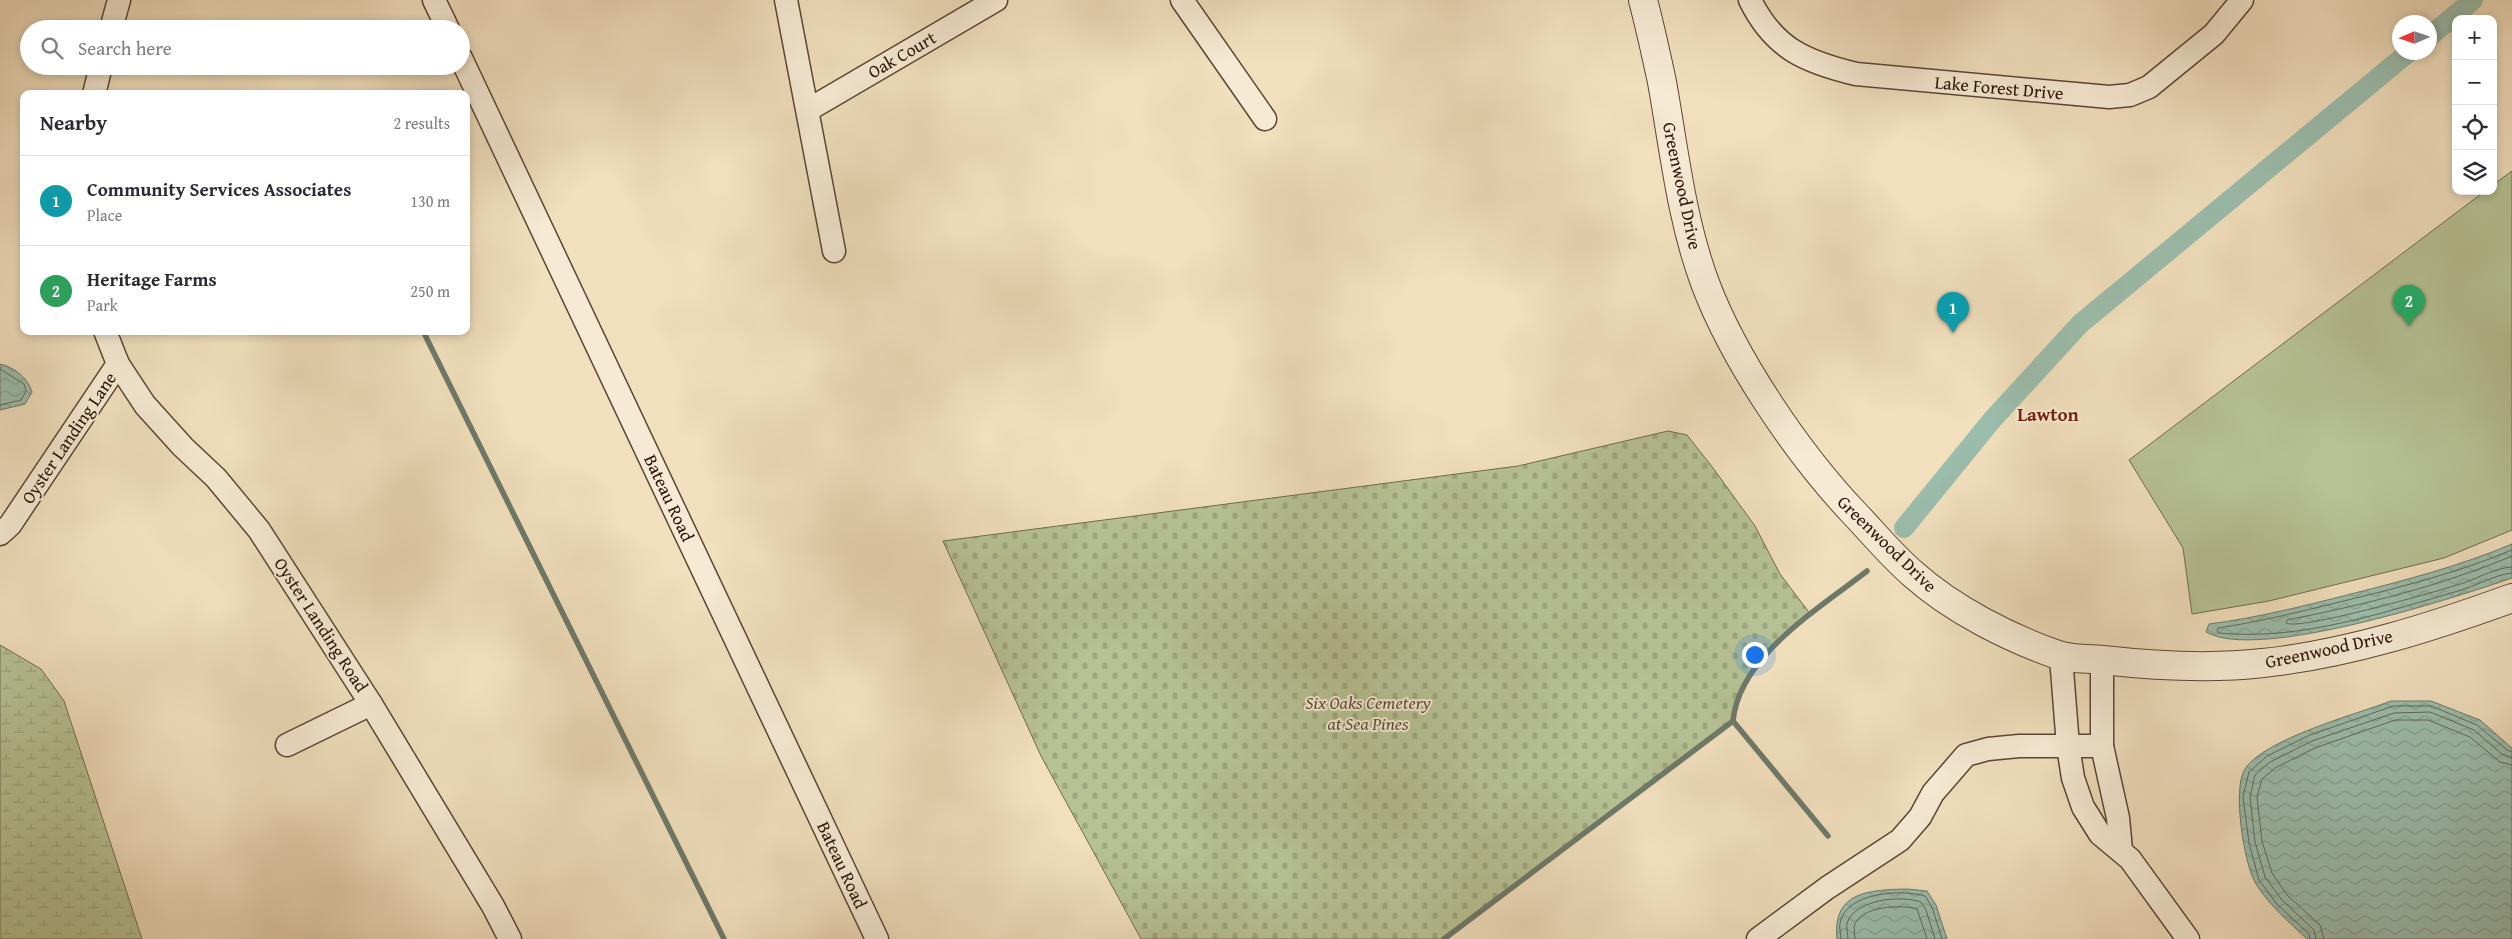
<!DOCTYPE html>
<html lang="en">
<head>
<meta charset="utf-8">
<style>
  :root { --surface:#fff; --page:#f7f7f7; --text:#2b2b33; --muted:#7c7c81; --line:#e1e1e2; --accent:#8f2418 }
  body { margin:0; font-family:"Gentium Book Plus",serif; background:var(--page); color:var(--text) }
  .controls { position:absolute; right:15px; top:15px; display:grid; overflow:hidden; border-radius:10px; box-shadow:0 2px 8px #0003 }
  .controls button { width:45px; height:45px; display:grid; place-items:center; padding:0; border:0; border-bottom:1px solid var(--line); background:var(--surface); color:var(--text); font:25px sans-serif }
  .compass { position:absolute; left:2392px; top:15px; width:45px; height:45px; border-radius:50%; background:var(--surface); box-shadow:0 2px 8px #0003; rotate:267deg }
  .you { position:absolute; left:1754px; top:654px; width:18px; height:18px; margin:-12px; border:4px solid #fff; border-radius:50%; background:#1a73e8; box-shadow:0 0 0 8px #1a73e833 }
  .badge { display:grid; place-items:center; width:32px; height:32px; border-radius:50%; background:var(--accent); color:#fff; font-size:16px; font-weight:700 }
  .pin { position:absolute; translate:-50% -41px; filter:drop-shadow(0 1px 2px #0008) }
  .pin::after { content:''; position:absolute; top:26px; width:18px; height:15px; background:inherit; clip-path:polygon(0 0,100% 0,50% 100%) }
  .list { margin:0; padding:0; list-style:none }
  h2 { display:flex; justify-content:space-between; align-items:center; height:65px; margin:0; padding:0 20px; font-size:21px }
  h2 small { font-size:16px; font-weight:400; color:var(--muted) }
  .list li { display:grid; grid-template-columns:32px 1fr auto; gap:15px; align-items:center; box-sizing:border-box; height:90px; padding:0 20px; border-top:1px solid var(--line) }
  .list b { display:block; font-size:19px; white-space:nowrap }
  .list p { margin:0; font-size:16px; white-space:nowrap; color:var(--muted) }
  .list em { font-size:16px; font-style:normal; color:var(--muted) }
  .icon { flex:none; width:28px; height:28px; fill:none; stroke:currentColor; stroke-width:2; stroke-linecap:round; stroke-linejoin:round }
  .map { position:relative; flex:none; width:2512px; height:939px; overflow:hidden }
  .search { position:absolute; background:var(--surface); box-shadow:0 2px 8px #0003; left:20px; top:20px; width:450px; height:55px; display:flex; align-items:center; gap:12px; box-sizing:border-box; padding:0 18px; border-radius:28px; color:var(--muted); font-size:19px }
  .panel { position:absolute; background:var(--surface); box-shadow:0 2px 8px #0003; left:20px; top:90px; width:450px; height:245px; border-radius:10px }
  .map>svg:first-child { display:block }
  .wetland { fill:url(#wetland-marsh); stroke:#706a4e }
  .cemetery { fill:url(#cemetery-stones); stroke:#706a4e }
  .garden { fill:#b6c294; stroke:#706a4e }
  .water { fill:url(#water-waves); stroke:#6e796a }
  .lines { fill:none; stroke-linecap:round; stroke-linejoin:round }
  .shore { stroke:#62685a; stroke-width:1 }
  .stream { stroke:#6e796a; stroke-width:5.5 }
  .canal { stroke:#9bbdac; stroke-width:20 }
  .minor-casing { stroke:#5c4534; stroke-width:25 }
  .tertiary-casing { stroke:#5c4534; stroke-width:30 }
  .minor { stroke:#f6ead4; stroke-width:22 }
  .tertiary { stroke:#f6ead4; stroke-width:28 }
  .labels { text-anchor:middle; stroke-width:4; stroke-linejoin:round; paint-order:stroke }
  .street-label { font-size:18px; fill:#2a1207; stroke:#f6ead4 }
  .park-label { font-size:18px; font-style:italic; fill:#5b5038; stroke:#f6ead4 }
  .neighbourhood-label { font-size:19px; font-weight:bold; fill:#7a1f14; stroke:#f6ead4 }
</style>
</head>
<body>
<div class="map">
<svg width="2512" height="939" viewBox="0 0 2512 939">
  <defs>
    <pattern id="wetland-marsh" width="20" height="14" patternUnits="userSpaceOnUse" patternTransform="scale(1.25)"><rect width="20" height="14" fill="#b6c294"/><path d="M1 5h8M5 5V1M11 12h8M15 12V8" fill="none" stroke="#9da67e"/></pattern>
    <pattern id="cemetery-stones" width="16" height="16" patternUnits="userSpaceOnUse" patternTransform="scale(1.25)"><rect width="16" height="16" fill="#b6c294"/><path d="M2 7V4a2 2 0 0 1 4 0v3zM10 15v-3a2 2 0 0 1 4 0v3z" fill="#9da67e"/></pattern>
    <pattern id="water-waves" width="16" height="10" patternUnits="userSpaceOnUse" patternTransform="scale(1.25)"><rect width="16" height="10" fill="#9bbdac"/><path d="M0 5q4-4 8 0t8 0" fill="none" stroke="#86a192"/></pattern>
  </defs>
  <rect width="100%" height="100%" fill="#f1dfbd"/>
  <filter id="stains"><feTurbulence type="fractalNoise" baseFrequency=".004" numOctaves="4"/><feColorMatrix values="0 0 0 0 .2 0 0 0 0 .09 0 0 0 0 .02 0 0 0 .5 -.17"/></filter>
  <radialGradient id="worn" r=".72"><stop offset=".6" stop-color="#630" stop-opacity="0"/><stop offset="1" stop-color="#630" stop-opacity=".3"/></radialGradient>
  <polygon class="wetland" points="0,645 41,669 64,701 142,939 0,939"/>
  <path class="cemetery" d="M 1668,431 L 1687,435 L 1713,468 L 1755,526 L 1780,574 L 1811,615 C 1776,640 1737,677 1733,721 L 1444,939 L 1141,939 L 1041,756 L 943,541 L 1518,466 Z"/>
  <polygon class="garden" points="2512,171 2512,530 2444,558 2269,601 2192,614 2183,548 2129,460 2485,191 2493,191 2493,185"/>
  <g class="water">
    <path d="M 0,364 C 14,367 28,378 32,392 L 25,404 L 0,410 Z"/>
    <path d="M 2512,544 L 2512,578 C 2454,598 2257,662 2206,632 L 2209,624 C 2256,618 2304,606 2351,594 C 2406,580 2460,566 2512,544 Z"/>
    <path d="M 2391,701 L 2431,701 L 2480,720 L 2512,748 L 2512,939 L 2307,939 C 2289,922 2269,905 2256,884 C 2244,865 2232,788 2245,769 C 2264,739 2357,714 2391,701 Z"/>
    <path d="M 1907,889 L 1927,891 L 1936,905 L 1947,939 L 1837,939 C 1832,891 1870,890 1907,889 Z"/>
  </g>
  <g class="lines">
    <g class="shore">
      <polyline points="0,369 24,384 26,391 21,400 0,405"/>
      <path d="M 2512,550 C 2462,571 2409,585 2356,598 C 2311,609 2265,621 2218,628 L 2217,631 L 2219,633 C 2299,641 2382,613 2458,591 C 2476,586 2494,575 2512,573"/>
      <path d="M 2512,556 C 2441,586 2363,605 2287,620 L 2286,623 C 2298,631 2435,592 2457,585 C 2475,580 2494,568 2512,567"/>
      <path d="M 1841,939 C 1841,934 1839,928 1840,923 C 1846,892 1901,889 1925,896 L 1932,907 L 1942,939"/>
      <path d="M 1848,939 C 1848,934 1846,928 1847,923 C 1856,899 1900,895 1921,902 L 1926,910 L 1935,939"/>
      <path d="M 1855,939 C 1855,935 1854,931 1854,927 C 1858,906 1902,904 1917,909 L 1927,939"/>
      <polyline points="2310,939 2309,934 2277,904 2259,880 2249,843 2243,797 2249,772 2267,756 2310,735 2393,706 2431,706 2477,725 2507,750 2512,752"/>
      <polyline points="2316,939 2314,930 2282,900 2265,877 2255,842 2250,797 2255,775 2270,762 2312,741 2394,713 2430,712 2474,730 2503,755 2512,758"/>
      <polyline points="2324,939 2320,925 2287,895 2272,873 2262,841 2257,797 2262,779 2275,768 2315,748 2395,720 2428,720 2470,737 2500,762 2512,765"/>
    </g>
    <g class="stream">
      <polyline points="423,331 724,939"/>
      <polyline points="1733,721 1828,836"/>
      <path d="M 1444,939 L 1733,721 C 1739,656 1820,608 1867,571"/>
    </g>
    <g class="canal">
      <polyline points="2430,36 2473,0"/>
      <polyline points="1904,528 1992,420 2080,324 2409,52"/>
    </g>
    <g class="minor-casing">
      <g id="minor">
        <polyline points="434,0 448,29"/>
        <polyline points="786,0 834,251"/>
        <polyline points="1182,0 1265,119"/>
        <path d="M 1750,0 C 1774,49 1806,62 1856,74 L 2109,97 L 2130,95 L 2149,87 L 2214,34 L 2242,0"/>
        <polyline points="111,29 119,0"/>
        <polyline points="461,58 877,939"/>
        <polyline points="94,94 101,66"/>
        <polyline points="808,110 996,0"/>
        <polyline points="105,331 118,364 145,405 183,447 216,478 259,530 371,704 493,906 510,939"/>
        <polyline points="0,534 10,525 118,364"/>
        <polyline points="2061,657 2068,746 2073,778 2083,807 2100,834 2130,859 2188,939"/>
        <polyline points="2102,660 2102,746 2118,818 2121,850"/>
        <polyline points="287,745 371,704"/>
        <polyline points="1758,939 1827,888 1900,840 1920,817 1933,793 1966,755 1988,749 2019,746 2102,746"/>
      </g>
    </g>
    <g class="tertiary-casing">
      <path id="tertiary" d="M 1643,0 C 1650,27 1656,54 1662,82 C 1674,149 1681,218 1705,283 C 1734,360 1798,454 1855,514 C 1874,534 1892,556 1913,574 C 1952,609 2009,638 2058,655 C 2072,660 2089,658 2103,660 C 2156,666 2210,669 2263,663 C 2348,654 2432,627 2512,598"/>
    </g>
    <use href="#minor" class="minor"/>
    <use href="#tertiary" class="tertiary"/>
  </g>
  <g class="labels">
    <g class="street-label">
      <text transform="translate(902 55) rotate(-30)" y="6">Oak Court</text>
      <text transform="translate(1999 88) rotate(5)" y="6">Lake Forest Drive</text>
      <text transform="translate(1682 186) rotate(78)" y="6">Greenwood Drive</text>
      <text transform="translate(69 438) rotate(-56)" y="6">Oyster Landing Lane</text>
      <text transform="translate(669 498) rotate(65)" y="6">Bateau Road</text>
      <text transform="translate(1887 544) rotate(44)" y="6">Greenwood Drive</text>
      <text transform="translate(321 625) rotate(57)" y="6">Oyster Landing Road</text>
      <text transform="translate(2329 649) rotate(-12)" y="6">Greenwood Drive</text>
      <text transform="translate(842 865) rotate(65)" y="6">Bateau Road</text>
    </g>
    <g class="park-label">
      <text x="1368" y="709">Six Oaks Cemetery<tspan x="1368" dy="21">at Sea Pines</tspan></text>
    </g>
    <g class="neighbourhood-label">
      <text x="2048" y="421">Lawton</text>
    </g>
  </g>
  <rect width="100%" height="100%" filter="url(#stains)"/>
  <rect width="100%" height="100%" fill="url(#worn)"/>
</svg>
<div class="controls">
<button>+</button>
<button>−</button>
<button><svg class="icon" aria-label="locate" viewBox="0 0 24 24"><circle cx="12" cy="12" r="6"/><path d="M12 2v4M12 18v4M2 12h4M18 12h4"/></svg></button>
<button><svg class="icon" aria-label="layers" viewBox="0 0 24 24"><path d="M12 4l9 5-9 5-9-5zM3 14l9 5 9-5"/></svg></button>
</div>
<svg class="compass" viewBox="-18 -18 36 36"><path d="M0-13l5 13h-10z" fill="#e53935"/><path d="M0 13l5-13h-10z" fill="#7c7c81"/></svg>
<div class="you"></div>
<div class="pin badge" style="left:1953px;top:333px;background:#0f9aa8">1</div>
<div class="pin badge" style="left:2409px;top:326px;background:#2e9e5b">2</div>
<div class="search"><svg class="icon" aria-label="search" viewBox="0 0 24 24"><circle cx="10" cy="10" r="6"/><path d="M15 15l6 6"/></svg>Search here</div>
<section class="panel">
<h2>Nearby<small>2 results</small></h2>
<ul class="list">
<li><span class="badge" style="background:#0f9aa8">1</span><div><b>Community Services Associates</b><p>Place</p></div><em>130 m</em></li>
<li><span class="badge" style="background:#2e9e5b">2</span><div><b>Heritage Farms</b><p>Park</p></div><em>250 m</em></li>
</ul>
</section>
</div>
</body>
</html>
